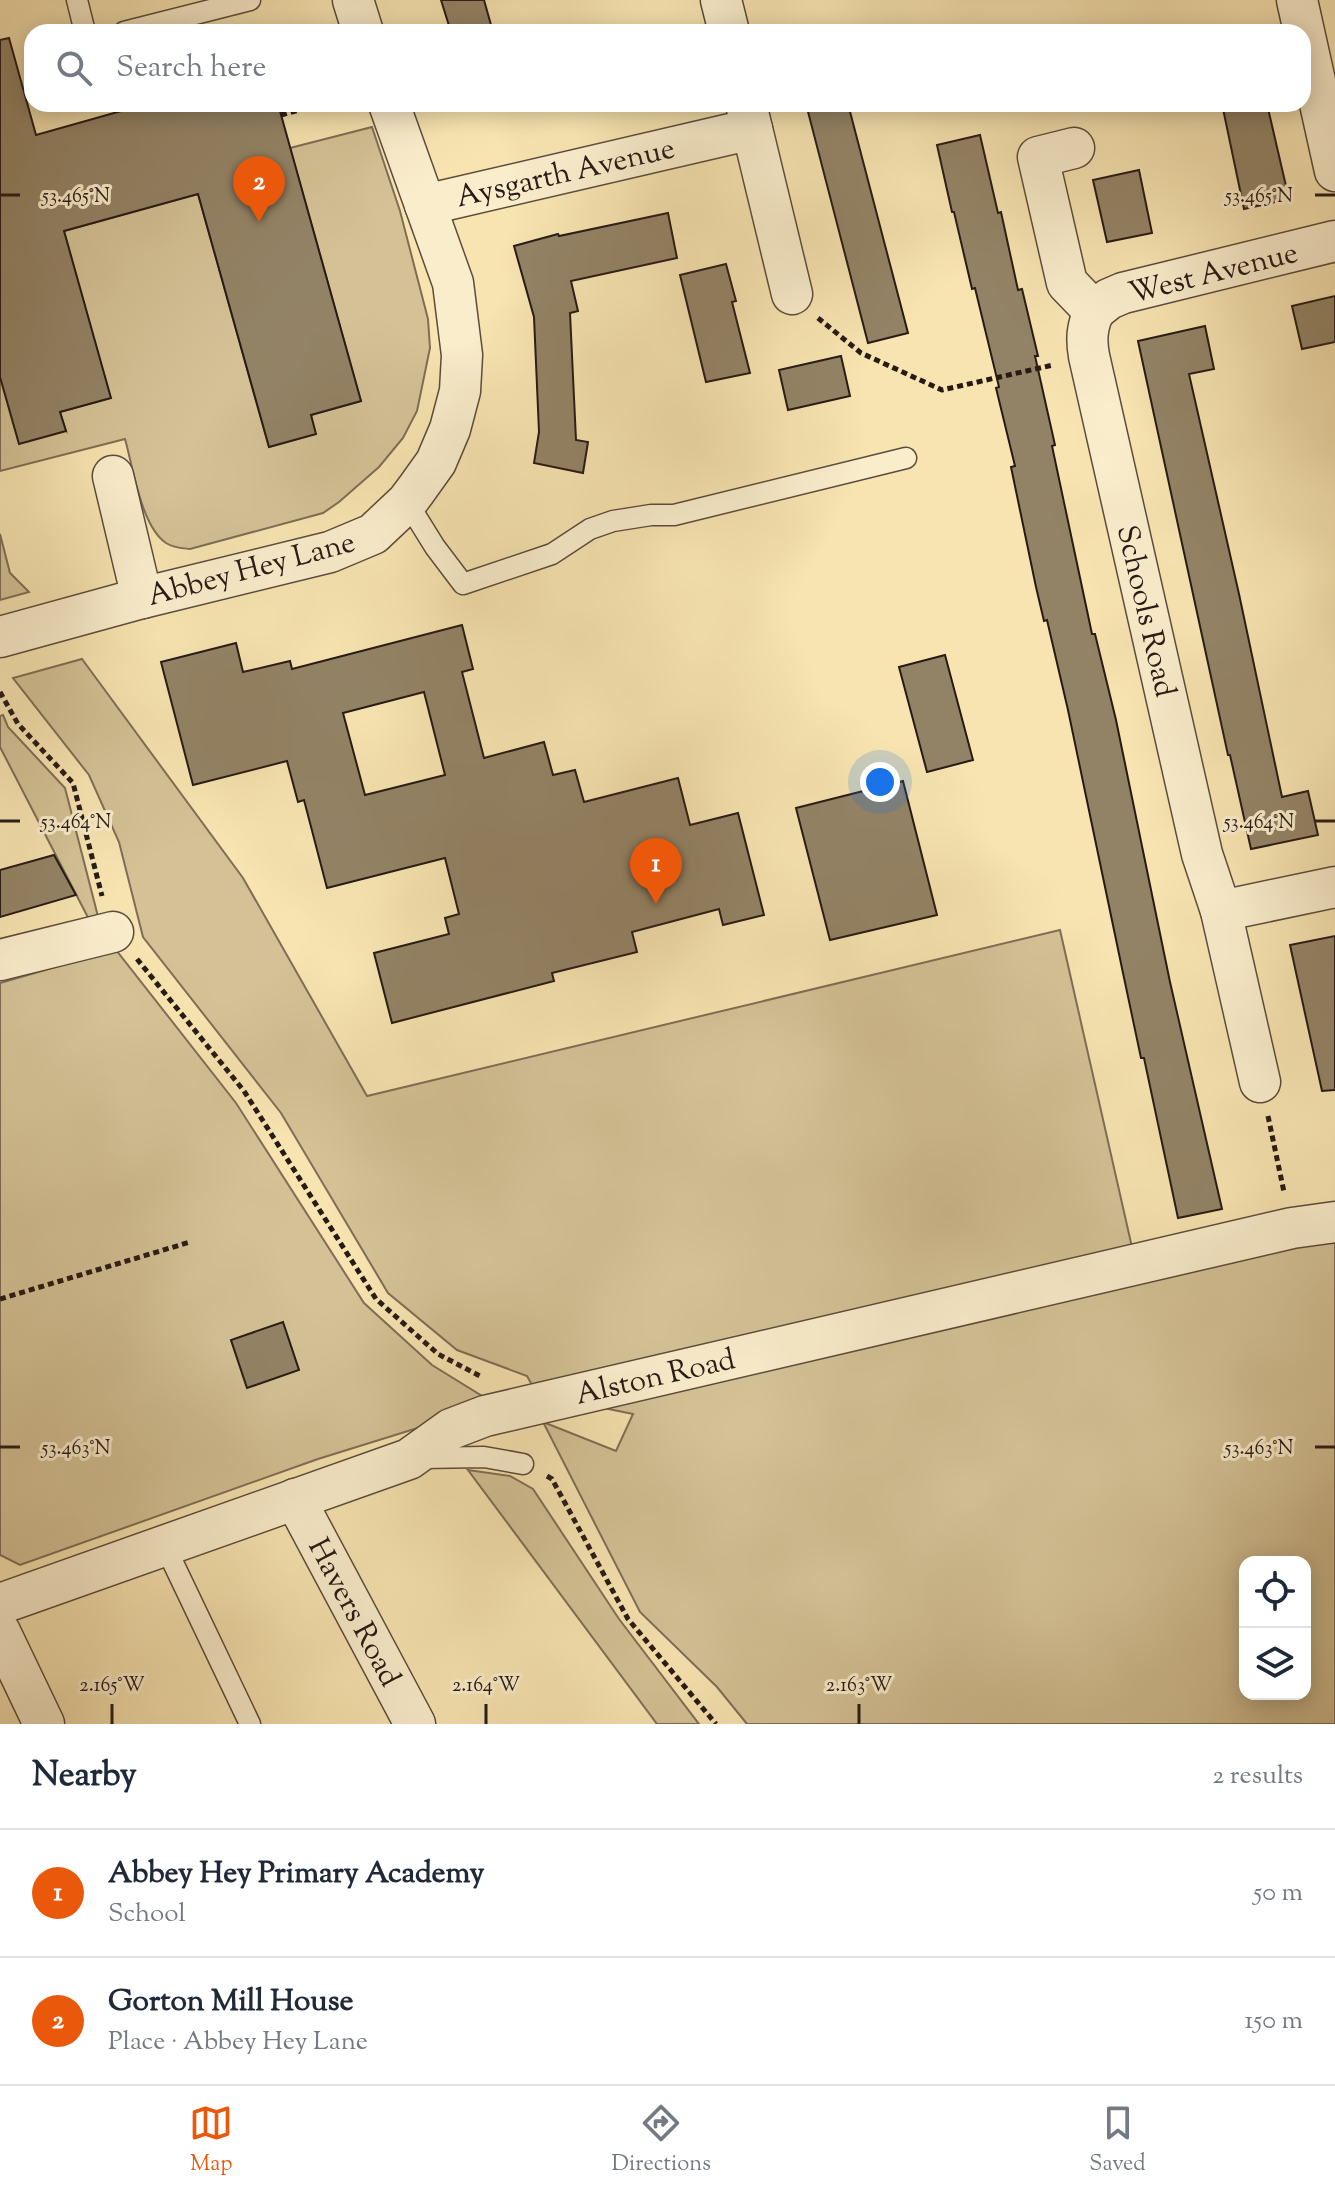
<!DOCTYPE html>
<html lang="en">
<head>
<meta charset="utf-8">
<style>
  :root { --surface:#fff; --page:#f2f2f3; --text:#1f2937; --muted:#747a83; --line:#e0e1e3; --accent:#ea580c }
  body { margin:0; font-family:"Sorts Mill Goudy",serif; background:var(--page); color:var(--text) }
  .controls { position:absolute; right:24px; bottom:24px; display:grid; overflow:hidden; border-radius:16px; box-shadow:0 4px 20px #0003 }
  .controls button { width:72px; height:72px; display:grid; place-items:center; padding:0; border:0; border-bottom:2px solid var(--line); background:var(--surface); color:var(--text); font:40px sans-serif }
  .you { position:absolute; left:880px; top:782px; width:28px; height:28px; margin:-20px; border:6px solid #fff; border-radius:50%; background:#1a73e8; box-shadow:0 0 0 12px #1a73e833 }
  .badge { display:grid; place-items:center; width:52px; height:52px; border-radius:50%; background:var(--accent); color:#fff; font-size:26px; font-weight:700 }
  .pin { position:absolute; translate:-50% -66px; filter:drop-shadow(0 2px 4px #0008) }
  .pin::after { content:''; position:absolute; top:42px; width:28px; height:24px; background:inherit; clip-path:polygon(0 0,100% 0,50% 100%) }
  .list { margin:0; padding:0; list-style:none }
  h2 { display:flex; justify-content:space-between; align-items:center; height:104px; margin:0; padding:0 32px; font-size:34px }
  h2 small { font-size:26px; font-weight:400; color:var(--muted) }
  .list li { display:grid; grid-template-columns:52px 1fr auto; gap:24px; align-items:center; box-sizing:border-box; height:128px; padding:0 32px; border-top:2px solid var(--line) }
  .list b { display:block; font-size:30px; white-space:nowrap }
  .list p { margin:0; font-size:26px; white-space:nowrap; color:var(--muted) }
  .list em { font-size:26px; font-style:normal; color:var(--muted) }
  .icon { flex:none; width:44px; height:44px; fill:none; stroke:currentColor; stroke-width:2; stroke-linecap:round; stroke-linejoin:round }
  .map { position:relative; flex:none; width:1335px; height:1724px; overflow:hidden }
  .search { position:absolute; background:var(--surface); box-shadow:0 4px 20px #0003; left:24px; right:24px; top:24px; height:88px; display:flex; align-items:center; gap:20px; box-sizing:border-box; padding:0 28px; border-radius:24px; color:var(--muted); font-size:30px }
  .sheet { height:360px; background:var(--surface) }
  nav { display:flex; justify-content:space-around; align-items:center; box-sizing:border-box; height:112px; border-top:2px solid var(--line); background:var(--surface); font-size:22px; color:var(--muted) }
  nav a { display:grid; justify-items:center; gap:4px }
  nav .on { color:var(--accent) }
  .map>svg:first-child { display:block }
  .green { fill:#d4c296; stroke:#7e6e56; stroke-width:2; fill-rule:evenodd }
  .building { fill:#938366; stroke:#271a15; stroke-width:2; fill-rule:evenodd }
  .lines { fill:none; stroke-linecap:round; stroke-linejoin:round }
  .lane-casing { stroke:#5b4c3c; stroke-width:23 }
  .street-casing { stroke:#5b4c3c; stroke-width:43 }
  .path { stroke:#271a15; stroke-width:5; stroke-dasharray:6 4; stroke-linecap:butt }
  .lane { stroke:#faedcc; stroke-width:20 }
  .street { stroke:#faedcc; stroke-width:40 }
  .ticks { fill:none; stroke:#271a15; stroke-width:3 }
  .labels { text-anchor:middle; stroke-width:6; stroke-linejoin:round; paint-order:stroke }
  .street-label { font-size:30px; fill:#271a15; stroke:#faedcc }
  .ticks-label { font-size:20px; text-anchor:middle; fill:#271a15; stroke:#faedcc; stroke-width:6; stroke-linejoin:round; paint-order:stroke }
</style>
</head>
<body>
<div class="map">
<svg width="1335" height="1724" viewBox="0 0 1335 1724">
  <rect width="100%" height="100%" fill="#f7e4b1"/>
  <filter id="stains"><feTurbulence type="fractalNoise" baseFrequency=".0025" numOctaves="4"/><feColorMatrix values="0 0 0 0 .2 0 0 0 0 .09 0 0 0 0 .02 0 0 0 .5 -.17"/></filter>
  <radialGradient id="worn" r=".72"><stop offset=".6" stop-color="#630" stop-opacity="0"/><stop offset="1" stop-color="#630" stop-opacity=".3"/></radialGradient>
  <g class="green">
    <path d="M 372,127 L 400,211 L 428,319 L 430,348 L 417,411 L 403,438 L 379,467 L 339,502 L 323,513 L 190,549 C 181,548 174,548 166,543 C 141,526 133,467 125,439 L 0,471 L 0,377 L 66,431 L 60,412 L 110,398 L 64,231 L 198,194 L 269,447 L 315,434 L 311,415 L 361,401 L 290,148 Z"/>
    <polygon points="0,534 10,573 29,592 0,600"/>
    <polygon points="82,659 243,878 367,1096 1060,930 1134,1256 532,1385 527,1376 457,1350 388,1293 281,1113 143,937 119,842 89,775 13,678"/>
    <polygon points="3,715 8,727 65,788 102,932 236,1103 364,1303 432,1365 495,1404 318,1459 20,1565 0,1555 0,983 104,953 96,933 0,747 0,716"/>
    <path d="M 1335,1236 L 1335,1724 L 747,1724 L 717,1687 L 640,1612 L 543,1422 L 616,1451 L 633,1414 L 584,1404 ZM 1245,1562 L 1305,1562 L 1305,1694 L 1245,1694 Z"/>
    <polygon points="468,1470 510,1476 533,1489 619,1619 699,1724 657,1724"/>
  </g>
  <g class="building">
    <polygon points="441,0 484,0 493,32 451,32"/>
    <polygon points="9,38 36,135 146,104 278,104 361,401 311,415 316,434 269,447 198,194 64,231 111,398 60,412 66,431 19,444 0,377 0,40"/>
    <polygon points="806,104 848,104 908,333 868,343"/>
    <polygon points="1222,104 1267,104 1289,199 1244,209"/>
    <polygon points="980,135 998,213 1001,212 1018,290 1022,289 1038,356 1035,356 1055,445 1052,446 1092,634 1095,634 1116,720 1170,982 1222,1209 1178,1218 1144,1058 1141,1058 1123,973 1068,710 1047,620 1044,621 1036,587 1011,467 1015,466 996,388 999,387 975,288 972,289 954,212 952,212 937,145"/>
    <polygon points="1139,170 1152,233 1107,242 1093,180"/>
    <polygon points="668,213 677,258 571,281 578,311 570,313 576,440 588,442 583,473 534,463 539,432 534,317 514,246 558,234 559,236"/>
    <polygon points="726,264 736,301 732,302 750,373 706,382 680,275"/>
    <polygon points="1335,296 1335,342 1302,349 1292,306"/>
    <polygon points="1205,326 1214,369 1189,374 1239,594 1282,797 1308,791 1318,835 1251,849 1230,755 1228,755 1138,341"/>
    <polygon points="841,356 850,396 788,410 779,370"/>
    <path d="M 462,625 L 473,669 L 462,672 L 484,758 L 544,742 L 553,775 L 575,770 L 584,802 L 678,778 L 690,825 L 738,813 L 764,915 L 723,925 L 719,909 L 632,932 L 637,952 L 552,973 L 554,981 L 392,1023 L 374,953 L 449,934 L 445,918 L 459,914 L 445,858 L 327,888 L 304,800 L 298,802 L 287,761 L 193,785 L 161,662 L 236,643 L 243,672 L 290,661 L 292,669 ZM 424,692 L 445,775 L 365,795 L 343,713 Z"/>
    <polygon points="945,655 973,760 927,772 899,667"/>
    <polygon points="903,781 937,915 830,940 796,808"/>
    <polygon points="54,855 76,895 0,917 0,870"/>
    <polygon points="1335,936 1335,1090 1322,1091 1290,945"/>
    <polygon points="283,1322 299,1370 247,1388 231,1340"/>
  </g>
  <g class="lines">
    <g class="lane-casing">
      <g id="lane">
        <polyline points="77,0 85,32"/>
        <polyline points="124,32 250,0"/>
        <polyline points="407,502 435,547 463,584 552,554 590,529 613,521 651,515 674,515 906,458"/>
        <polyline points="421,1458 484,1457 523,1464"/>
        <polyline points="165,1546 250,1724"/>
      </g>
    </g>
    <g class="street-casing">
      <g id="street">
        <polyline points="353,0 363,32"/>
        <polyline points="721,0 729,32"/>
        <polyline points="1297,0 1335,171"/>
        <polyline points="746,104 792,294"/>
        <polyline points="1074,148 1038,157 1067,283 1094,311"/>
        <polyline points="425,205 752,129"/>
        <path d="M 1094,311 C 1087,327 1086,339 1089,356 L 1202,854 L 1221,911 L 1260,1082"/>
        <polyline points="1094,311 1109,299 1123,293 1335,241"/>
        <polyline points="113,476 142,598"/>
        <polyline points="0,637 142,598 330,552 373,534 407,502 416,490 436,462 450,429 460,391 462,355 453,283 389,104"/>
        <polyline points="1221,911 1335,887"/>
        <polyline points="0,960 113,932"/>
        <polyline points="295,1499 415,1724"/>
        <polyline points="0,1604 409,1459 451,1429 485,1416 1292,1228 1335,1222"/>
        <polyline points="0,1632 44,1724"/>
      </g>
    </g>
    <g class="path">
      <polyline points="281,115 321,104"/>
      <polyline points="818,318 861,353 942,390 1053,365"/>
      <polyline points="0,692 18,724 73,783 102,896"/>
      <polyline points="137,959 244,1091 376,1299 438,1354 480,1376"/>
      <polyline points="1268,1116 1284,1192"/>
      <polyline points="0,1299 190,1242"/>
      <polyline points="547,1476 552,1479 628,1619 716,1724"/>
    </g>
    <use href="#lane" class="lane"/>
    <use href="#street" class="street"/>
  </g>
  <path class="ticks" d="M 0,195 L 20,195M 1315,195 L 1335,195M 0,821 L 20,821M 1315,821 L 1335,821M 0,1447 L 20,1447M 1315,1447 L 1335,1447M 112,1704 L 112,1724M 486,1704 L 486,1724M 859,1704 L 859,1724"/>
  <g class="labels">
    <g class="street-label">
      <text transform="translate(565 172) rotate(-13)" y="10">Aysgarth Avenue</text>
      <text transform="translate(1213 272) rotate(-14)" y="10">West Avenue</text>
      <text transform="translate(251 568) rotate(-15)" y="10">Abbey Hey Lane</text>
      <text transform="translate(1147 611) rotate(77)" y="10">Schools Road</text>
      <text transform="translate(655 1376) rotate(-13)" y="10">Alston Road</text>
      <text transform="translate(355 1612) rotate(62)" y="10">Havers Road</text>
    </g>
  </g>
  <g class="ticks-label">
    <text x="76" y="202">53.465°N</text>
    <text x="1259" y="202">53.465°N</text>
    <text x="76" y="828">53.464°N</text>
    <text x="1259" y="828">53.464°N</text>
    <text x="76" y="1454">53.463°N</text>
    <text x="1259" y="1454">53.463°N</text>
    <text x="112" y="1691">2.165°W</text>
    <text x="486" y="1691">2.164°W</text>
    <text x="859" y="1691">2.163°W</text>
  </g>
  <rect width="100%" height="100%" filter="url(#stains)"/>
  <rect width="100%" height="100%" fill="url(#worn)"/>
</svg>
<div class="controls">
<button><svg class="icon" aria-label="locate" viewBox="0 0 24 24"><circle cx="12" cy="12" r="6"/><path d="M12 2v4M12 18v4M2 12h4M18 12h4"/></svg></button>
<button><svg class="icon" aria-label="layers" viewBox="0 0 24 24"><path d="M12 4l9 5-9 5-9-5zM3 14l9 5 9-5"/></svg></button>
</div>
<div class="you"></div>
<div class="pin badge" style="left:656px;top:904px">1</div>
<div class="pin badge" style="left:259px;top:222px">2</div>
<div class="search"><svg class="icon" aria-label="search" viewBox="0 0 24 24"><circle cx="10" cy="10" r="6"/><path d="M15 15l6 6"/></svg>Search here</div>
</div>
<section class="sheet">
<h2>Nearby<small>2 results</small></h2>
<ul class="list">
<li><span class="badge">1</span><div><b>Abbey Hey Primary Academy</b><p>School</p></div><em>50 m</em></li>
<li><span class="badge">2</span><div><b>Gorton Mill House</b><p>Place · Abbey Hey Lane</p></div><em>150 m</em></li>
</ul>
</section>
<nav>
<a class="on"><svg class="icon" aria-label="map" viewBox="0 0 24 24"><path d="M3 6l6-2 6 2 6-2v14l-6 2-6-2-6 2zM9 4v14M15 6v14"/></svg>Map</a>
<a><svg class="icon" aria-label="directions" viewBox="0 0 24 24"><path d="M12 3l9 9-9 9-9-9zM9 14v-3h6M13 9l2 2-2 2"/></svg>Directions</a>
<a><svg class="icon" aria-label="saved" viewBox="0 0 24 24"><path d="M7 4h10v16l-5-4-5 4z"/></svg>Saved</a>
</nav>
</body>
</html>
